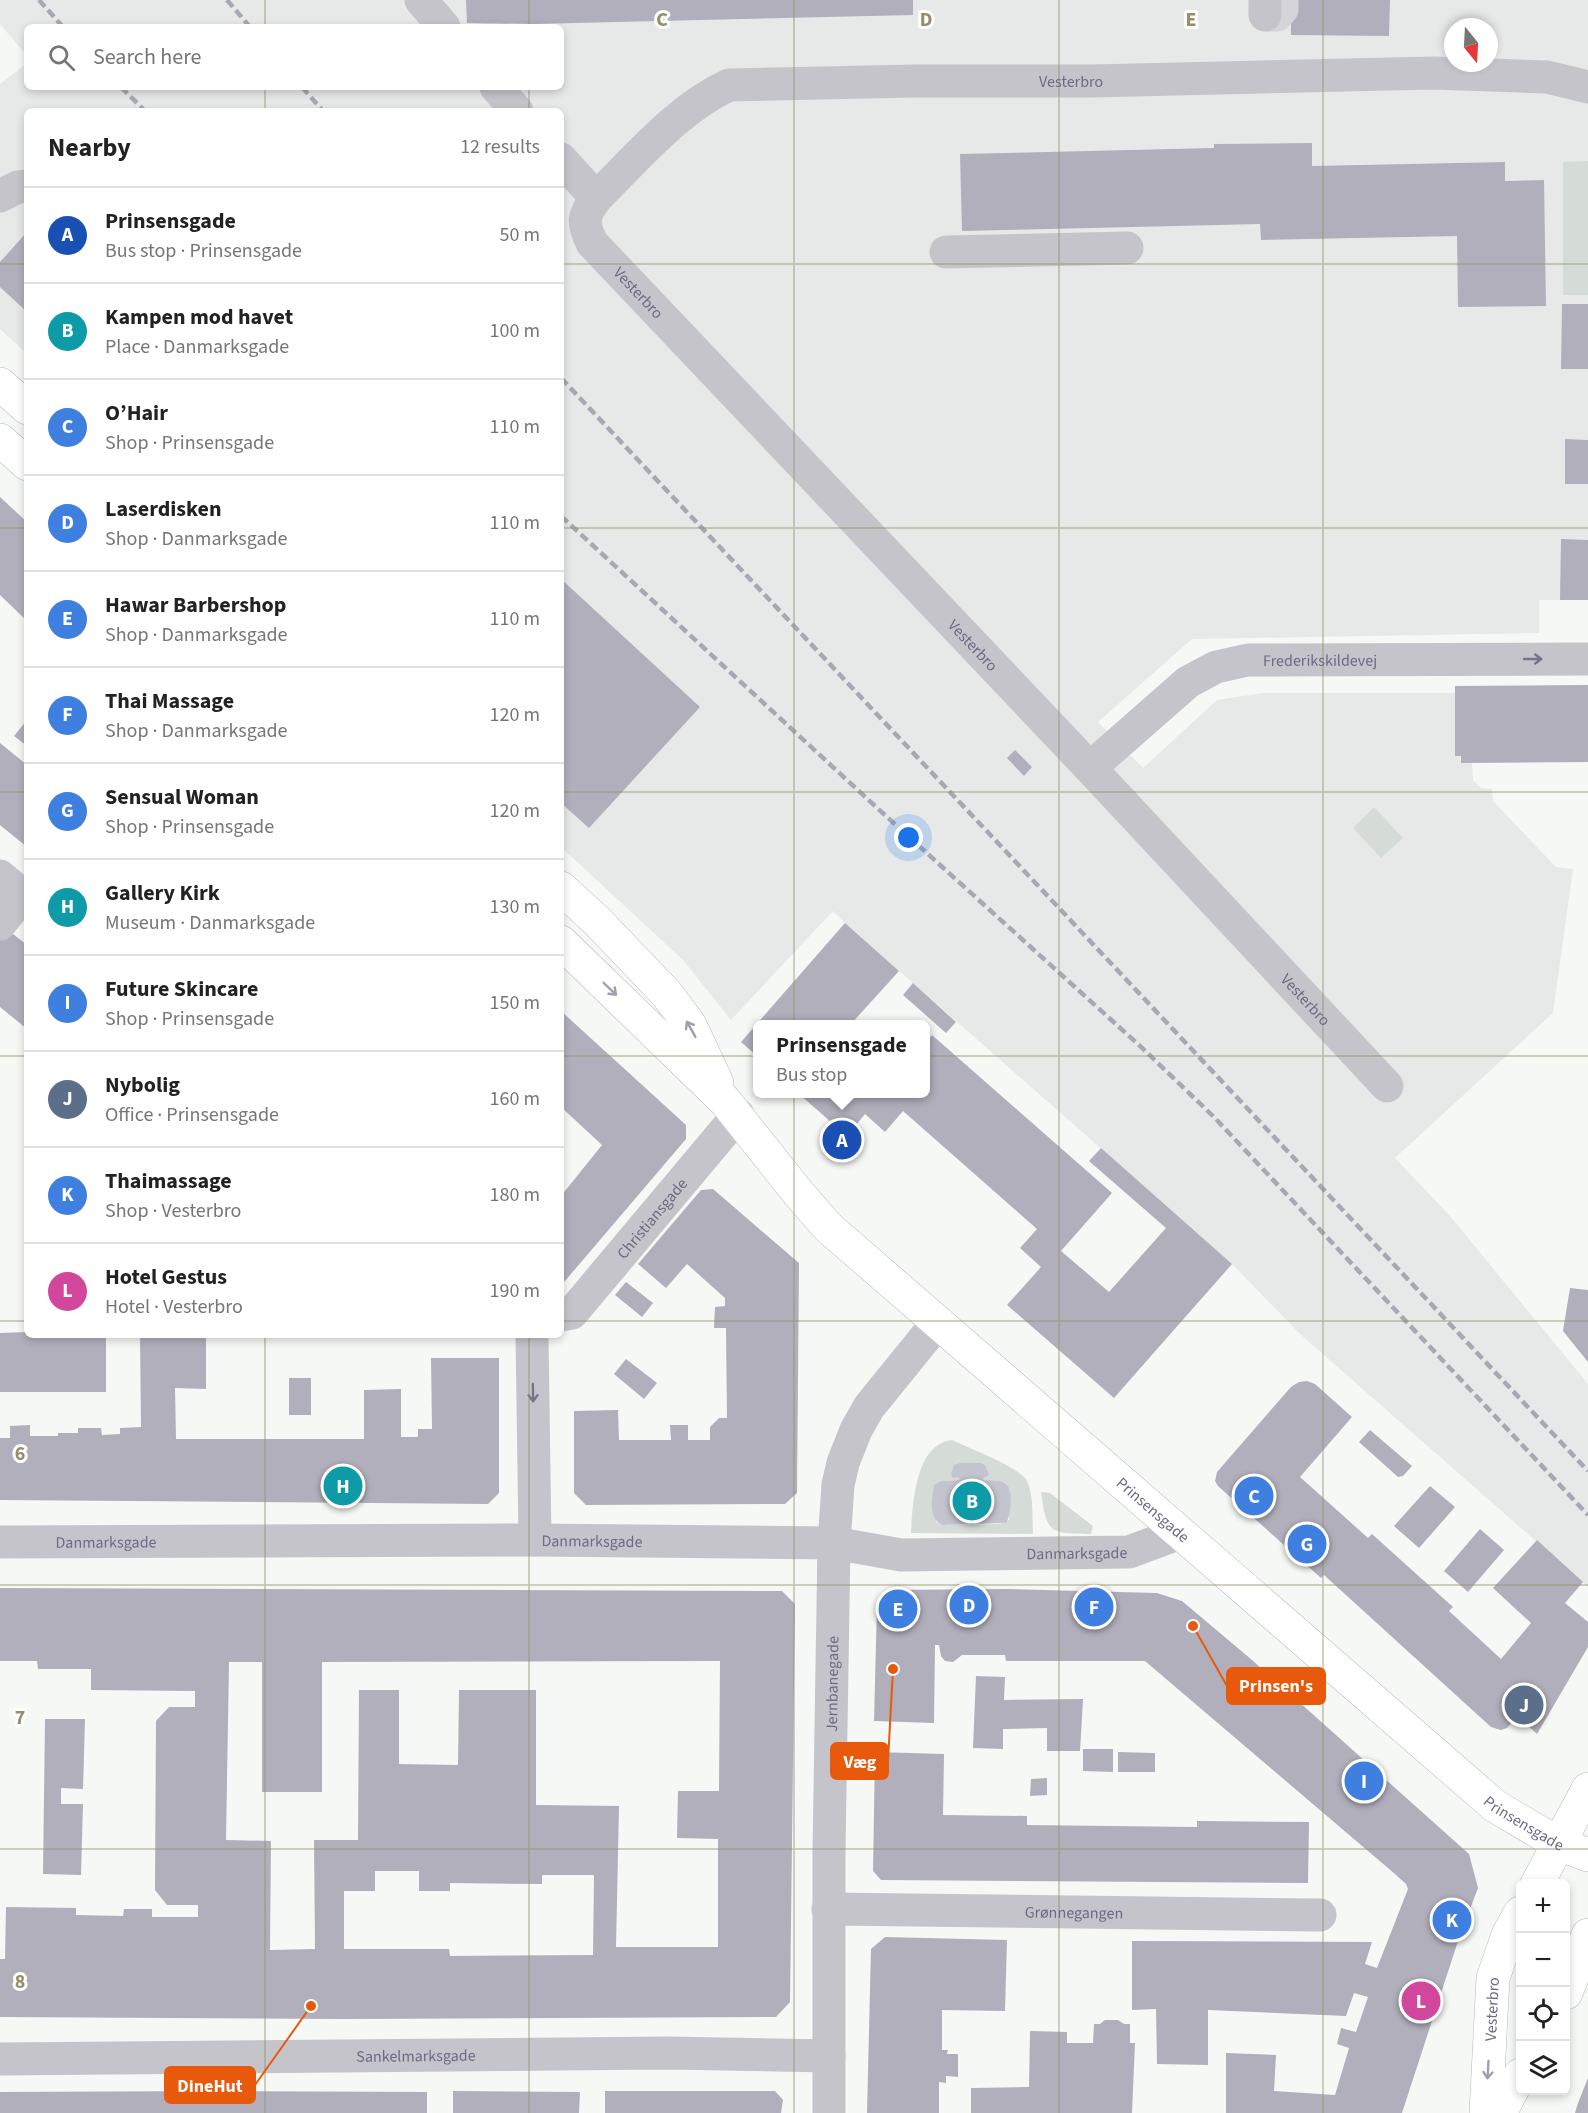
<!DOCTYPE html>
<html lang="en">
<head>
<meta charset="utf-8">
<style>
  :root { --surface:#fff; --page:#f2f2f2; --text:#222; --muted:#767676; --line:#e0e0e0; --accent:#d93025 }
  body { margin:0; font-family:"Source Sans 3",sans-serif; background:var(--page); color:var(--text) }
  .controls { position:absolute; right:18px; bottom:18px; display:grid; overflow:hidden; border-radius:9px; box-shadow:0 3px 9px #0003 }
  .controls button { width:54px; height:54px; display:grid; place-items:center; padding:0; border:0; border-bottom:2px solid var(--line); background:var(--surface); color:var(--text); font:30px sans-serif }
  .compass { position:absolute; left:1444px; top:18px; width:54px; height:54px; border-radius:50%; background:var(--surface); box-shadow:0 3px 9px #0003; rotate:162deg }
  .you { position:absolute; left:909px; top:838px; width:21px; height:21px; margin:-15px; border:4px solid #fff; border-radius:50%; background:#1a73e8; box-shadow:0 0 0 9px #1a73e833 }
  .badge { display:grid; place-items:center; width:39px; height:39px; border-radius:50%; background:var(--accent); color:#fff; font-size:20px; font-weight:700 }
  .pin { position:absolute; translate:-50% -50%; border:3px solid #fff; box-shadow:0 2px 6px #0006 }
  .popup { position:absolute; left:753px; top:1020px; width:177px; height:78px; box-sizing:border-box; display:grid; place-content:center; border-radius:9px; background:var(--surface); filter:drop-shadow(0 2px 4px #0005); font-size:20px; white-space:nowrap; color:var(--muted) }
  .popup b { font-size:22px; color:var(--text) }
  .popup::after { content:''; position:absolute; left:50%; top:100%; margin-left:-12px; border:12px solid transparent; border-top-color:var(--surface) }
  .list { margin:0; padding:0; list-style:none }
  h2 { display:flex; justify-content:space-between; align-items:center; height:78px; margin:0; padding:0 24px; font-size:26px }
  h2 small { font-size:20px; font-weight:400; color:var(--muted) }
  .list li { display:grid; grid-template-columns:39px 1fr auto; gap:18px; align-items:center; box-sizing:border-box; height:96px; padding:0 24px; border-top:2px solid var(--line) }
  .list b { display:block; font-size:22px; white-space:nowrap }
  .list p { margin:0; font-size:20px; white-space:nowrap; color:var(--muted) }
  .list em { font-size:20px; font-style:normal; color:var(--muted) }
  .icon { flex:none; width:33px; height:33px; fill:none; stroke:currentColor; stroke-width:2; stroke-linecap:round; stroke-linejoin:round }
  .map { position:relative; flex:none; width:1588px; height:2113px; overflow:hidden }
  .search { position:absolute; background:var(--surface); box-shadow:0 3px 9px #0003; left:24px; top:24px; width:540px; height:66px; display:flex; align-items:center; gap:15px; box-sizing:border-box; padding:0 21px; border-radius:9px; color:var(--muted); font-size:22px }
  .panel { position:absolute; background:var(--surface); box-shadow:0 3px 9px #0003; left:24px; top:108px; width:540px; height:1230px; border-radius:9px }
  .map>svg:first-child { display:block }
  .built { fill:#e7e9e9; fill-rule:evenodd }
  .green { fill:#d5dcd8; fill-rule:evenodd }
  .water { fill:#c4c4cf }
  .building { fill:#b1afbb; fill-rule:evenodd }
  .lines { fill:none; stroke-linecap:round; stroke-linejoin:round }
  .minor-tunnel { stroke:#d4d4da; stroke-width:33; stroke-dasharray:33 16; stroke-linecap:butt }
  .major-casing { stroke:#b9b7be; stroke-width:34 }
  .minor { stroke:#c6c4cb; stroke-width:33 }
  .major { stroke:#fff; stroke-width:33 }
  .rail { stroke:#a9a7b1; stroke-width:4.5; stroke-dasharray:9 4.5; stroke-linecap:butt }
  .oneway { stroke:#78728b }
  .oneway2 { stroke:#a19eaf }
  .grid { fill:none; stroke:#928f69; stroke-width:1.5; stroke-opacity:0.55 }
  .labels { text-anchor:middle; stroke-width:6; stroke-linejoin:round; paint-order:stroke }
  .street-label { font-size:16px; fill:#6f6984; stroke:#fff }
  .grid-label { font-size:20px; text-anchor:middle; font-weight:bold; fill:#928f69; stroke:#fff; stroke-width:6; stroke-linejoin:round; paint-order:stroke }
  .leader { fill:none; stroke:#e8590c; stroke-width:2 }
  .callout-dot { fill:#e8590c; stroke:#fff; stroke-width:2 }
  .callout { fill:#e8590c; stroke:#e8590c; stroke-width:2 }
  .callout-label { font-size:18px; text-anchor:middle; font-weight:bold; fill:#fff }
</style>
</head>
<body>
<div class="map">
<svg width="1588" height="2113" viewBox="0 0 1588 2113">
  <rect width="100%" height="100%" fill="#f6f8f6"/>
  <path class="built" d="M 0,0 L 1588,0 L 1588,600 L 1539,600 L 1539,633 L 1192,639 L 1098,722 L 1143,768 L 1217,700 L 1263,693 L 1455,693 L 1461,763 L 1472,763 L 1473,780 L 1481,788 L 1492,789 L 1493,801 L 1556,867 L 1573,869 L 1553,1013 L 1395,1158 L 1450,1216 L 1588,1384 L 1588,1587 L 1300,1334 L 1232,1264 L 845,923 L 833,911 L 731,1020 L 683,960 L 561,847 L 561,111 L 27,111 L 27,354 L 0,329 L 0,84 L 27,63 L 27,87 L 561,87 L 561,27 L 27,27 L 27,56 L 0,24 ZM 1453,27 L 1489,27 L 1489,63 L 1453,63 Z"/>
  <g class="green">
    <polygon points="1588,161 1588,295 1563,295 1563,162"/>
    <polygon points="1374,807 1403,838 1381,858 1353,828"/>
    <path d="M 952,1440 C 968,1448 1020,1467 1027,1481 C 1034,1496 1032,1518 1033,1534 L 911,1533 C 913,1504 915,1444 952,1440 ZM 960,1463 L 981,1463 L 985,1465 L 982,1481 L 1005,1483 L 1010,1490 L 1009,1520 L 1001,1524 L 942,1525 L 936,1522 L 941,1481 L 960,1480 Z"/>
    <path d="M 1041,1492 L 1050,1493 L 1093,1526 L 1091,1534 C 1050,1533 1047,1535 1041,1492 Z"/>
  </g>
  <path class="water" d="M 960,1463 L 981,1463 L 985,1465 L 989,1475 L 983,1478 L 983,1480 C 990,1481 1002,1479 1007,1485 C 1013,1490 1011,1517 1006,1523 L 942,1525 C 928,1518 932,1499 934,1485 L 941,1481 L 960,1480 L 959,1477 L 953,1478 L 951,1474 L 954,1465 Z"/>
  <g class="building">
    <polygon points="466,0 913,0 913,15 534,24 467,23"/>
    <polygon points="1291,0 1390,0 1389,36 1291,35"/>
    <polygon points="1312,143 1312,166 1505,162 1505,181 1544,180 1546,306 1458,307 1457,236 1261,240 1260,224 962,231 960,154 1214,148 1214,144"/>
    <polygon points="27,232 27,312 0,287 0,262"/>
    <polygon points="1562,304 1588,304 1588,369 1561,369"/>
    <polygon points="1565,439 1588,440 1588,484 1565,484"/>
    <polygon points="0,497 27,522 27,621 0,595"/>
    <polygon points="1561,539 1588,540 1588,600 1560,600"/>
    <polygon points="561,579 700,707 589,828 561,803"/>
    <polygon points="1588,685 1588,762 1461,763 1461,756 1455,756 1455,686"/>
    <polygon points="27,720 27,746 14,736"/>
    <polygon points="0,743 27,765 27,847 0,825"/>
    <polygon points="1015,750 1032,767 1024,776 1007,758"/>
    <polygon points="845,923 899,971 851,1024 758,1024 758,1057 741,1042"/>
    <polygon points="8,930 27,945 27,1029 0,1007 0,940"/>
    <polygon points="913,983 956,1022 946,1033 903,995"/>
    <polygon points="561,1011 686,1125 686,1139 565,1281 561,1281 561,1196 602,1145 561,1107"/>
    <polygon points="932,1035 1112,1193 1061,1251 1109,1292 1166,1228 1089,1161 1101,1148 1232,1264 1114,1398 1007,1305 1041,1267 1020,1248 1037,1229 903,1111 885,1132 865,1114 847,1136 799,1094 926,1094 926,1042"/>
    <polygon points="713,1189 799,1263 797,1493 785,1504 586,1505 574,1493 574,1411 618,1410 619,1440 671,1440 670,1425 688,1425 688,1440 710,1440 710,1427 719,1418 727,1418 726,1328 714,1328 715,1307 725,1306 725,1298 687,1264 666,1288 638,1264 701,1190"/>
    <polygon points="626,1282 653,1303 642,1317 615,1295"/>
    <polygon points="1570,1288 1588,1290 1588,1362 1563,1331"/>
    <polygon points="27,1332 27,1335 106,1335 106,1392 0,1392 0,1333"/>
    <polygon points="140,1335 206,1335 206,1389 175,1388 176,1439 364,1439 364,1390 401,1389 401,1437 418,1437 418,1429 432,1429 431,1358 499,1358 499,1493 488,1504 0,1500 0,1438 10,1438 10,1426 30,1425 30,1436 58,1436 58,1433 78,1433 78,1428 101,1428 102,1435 120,1434 120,1428 141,1427"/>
    <polygon points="626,1359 657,1383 644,1399 614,1374"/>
    <rect x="289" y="1378" width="22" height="37"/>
    <polygon points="1307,1381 1315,1384 1352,1417 1300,1477 1368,1538 1372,1534 1453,1607 1449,1611 1501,1659 1531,1623 1493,1588 1537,1540 1583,1582 1565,1603 1588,1622 1588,1647 1537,1734 1518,1716 1507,1728 1501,1730 1491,1727 1324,1575 1321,1578 1218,1486 1215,1481 1217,1472 1291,1387 1299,1382"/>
    <polygon points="1370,1430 1412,1466 1403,1476 1398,1477 1359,1442"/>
    <polygon points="1430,1486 1455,1507 1419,1548 1394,1526"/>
    <polygon points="1480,1529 1504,1550 1468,1592 1444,1571"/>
    <path d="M 0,1588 L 782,1591 L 795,1604 L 790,2002 L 776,2017 L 343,2019 L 0,2017 L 0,1959 L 5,1959 L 6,1907 L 76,1908 L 76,1915 L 123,1916 L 124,1909 L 152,1909 L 152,1917 L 198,1917 L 198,1905 L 167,1905 L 155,1890 L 156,1721 L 169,1707 L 195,1707 L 195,1691 L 91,1690 L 91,1669 L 38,1669 L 37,1661 L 0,1661 ZM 720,1661 L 719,1791 L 678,1791 L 677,1838 L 718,1839 L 718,1947 L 616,1947 L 619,1806 L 536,1805 L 536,1690 L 459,1690 L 458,1765 L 399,1764 L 399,1690 L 359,1690 L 358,1840 L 314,1840 L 315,1949 L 270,1950 L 271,1841 L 226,1840 L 229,1662 L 262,1662 L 262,1792 L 322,1792 L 322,1662 ZM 375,1871 L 419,1871 L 419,1891 L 450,1891 L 450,1883 L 542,1884 L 542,1875 L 594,1875 L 593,1955 L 450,1956 L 449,1949 L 344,1949 L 344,1891 L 375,1891 Z"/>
    <polygon points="1005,1589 1157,1593 1182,1601 1252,1660 1469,1854 1478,1888 1459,1938 1402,2113 1226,2113 1226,2053 1276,2055 1274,2091 1335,2095 1349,2048 1337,2044 1341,2028 1356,2032 1368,1997 1354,1993 1346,2016 1208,2010 1208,2065 1157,2064 1156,2009 1132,2010 1132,1941 1372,1942 1365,1964 1377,1968 1408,1889 1406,1884 1395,1874 1145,1661 1006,1661 1005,1655 962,1655 953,1662 945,1661 941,1656 939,1645 935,1645 934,1723 874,1721 877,1604 890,1590"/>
    <polygon points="976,1676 1005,1677 1004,1700 1083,1699 1080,1751 1047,1751 1047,1728 1003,1729 1003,1749 973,1748"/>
    <polygon points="45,1719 85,1719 83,1789 61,1788 61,1804 83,1804 81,1875 43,1874"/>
    <polygon points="1083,1749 1113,1749 1113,1772 1083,1771"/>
    <polygon points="875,1752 944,1754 943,1815 1027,1816 1027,1825 1197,1827 1197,1821 1309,1822 1308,1883 881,1880 873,1871"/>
    <polygon points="1118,1752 1155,1753 1155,1772 1118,1772"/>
    <polygon points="1047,1778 1047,1795 1030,1796 1031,1779"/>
    <polygon points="885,1937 1007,1940 1005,2011 942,2010 942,2050 948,2050 947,2054 958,2054 958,2077 946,2076 946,2083 939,2082 939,2113 867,2113 871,1949"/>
    <polygon points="1105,2020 1118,2020 1124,2024 1130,2024 1130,2043 1135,2043 1132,2113 971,2113 971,2088 1029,2087 1030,2031 1067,2032 1067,2043 1093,2043 1094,2024 1100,2024"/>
    <polygon points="1588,2078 1588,2113 1575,2113 1578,2103"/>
    <polygon points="220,2091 427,2092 427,2113 0,2113 0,2092"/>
    <polygon points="453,2091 580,2092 579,2113 453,2113"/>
    <polygon points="605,2091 775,2091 783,2100 781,2113 605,2113"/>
  </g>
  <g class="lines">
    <polyline class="minor-tunnel" points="1265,15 1277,15 1282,9 1282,0"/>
    <g class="major-casing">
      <g id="major">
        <polyline points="0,384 27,408"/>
        <polyline points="0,440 27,464"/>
        <polyline points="561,888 596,920 666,993 690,1025 717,1083"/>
        <path id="s9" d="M 561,942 L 725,1101 L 799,1194 L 829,1228 L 1495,1806 L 1559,1844 L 1588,1855"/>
        <polyline points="1537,1884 1588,1789"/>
        <polyline points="1566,1993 1588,1935"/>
        <path id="s10" d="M 1486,2113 L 1493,1978 L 1508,1935 L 1520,1913"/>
        <polyline points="1500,2113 1520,2075"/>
      </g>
    </g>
    <g class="minor">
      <polyline points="421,0 444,27"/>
      <polyline points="1265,15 1265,0"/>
      <polyline points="496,87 517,111"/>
      <path id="s1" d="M 561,159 L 596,198 C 637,158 677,109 729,85 L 915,81 L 1092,81 L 1433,73 L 1547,77 L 1588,87"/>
      <polyline points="0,196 18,187 27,186"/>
      <path id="s2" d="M 596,198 C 583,216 582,222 592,243 L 1090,768 L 1387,1086"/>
      <polyline points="946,252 1127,248"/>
      <path id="s3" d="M 1090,768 L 1188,682 L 1216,667 L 1248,660 L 1588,659"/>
      <polyline points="0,876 27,899"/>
      <polyline points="0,924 23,895"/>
      <path id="s4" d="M 561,1315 L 572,1313 L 738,1115"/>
      <polyline points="532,1335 535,1540"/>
      <path id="s5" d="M 0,1542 L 535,1540 L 834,1543 L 901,1555 L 1129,1552 L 1180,1533"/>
      <path id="s6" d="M 828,1909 L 1320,1915"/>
      <path id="s7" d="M 0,2059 L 668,2053 L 829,2056"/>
      <path id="s8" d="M 829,2113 L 829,1852 L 834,1543 L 838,1485 L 843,1463 L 856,1430 L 869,1407 L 938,1322"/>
    </g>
    <use href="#major" class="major"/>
    <g class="rail">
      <polyline points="39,0 63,27"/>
      <polyline points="227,0 250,27"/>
      <polyline points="121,87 145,111"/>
      <polyline points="302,87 323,111"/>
      <polyline points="561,378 1588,1471"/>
      <polyline points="561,516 887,817 1139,1045 1213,1116 1588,1515"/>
    </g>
  </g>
  <defs><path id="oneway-shaft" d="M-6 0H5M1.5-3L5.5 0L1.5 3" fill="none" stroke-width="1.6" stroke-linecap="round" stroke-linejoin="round" transform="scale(1.5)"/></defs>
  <g class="oneway">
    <use href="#oneway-shaft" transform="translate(1533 659)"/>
    <use href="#oneway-shaft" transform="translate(533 1393) rotate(89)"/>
  </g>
  <g class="oneway2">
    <use href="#oneway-shaft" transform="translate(610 989) rotate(44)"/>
    <use href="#oneway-shaft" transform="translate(691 1029) rotate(-119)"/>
    <use href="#oneway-shaft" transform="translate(1488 2070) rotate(93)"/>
  </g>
  <path class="grid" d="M 265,0 L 265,27M 529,0 L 529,27M 794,0 L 794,2113M 1059,0 L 1059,2113M 1323,0 L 1323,2113M 265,87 L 265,111M 529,87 L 529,111M 0,264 L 27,264M 561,264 L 1588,264M 0,528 L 27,528M 561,528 L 1588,528M 0,792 L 27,792M 561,792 L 1588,792M 0,1056 L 27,1056M 561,1056 L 1588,1056M 0,1321 L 27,1321M 561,1321 L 1588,1321M 265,1335 L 265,2113M 529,1335 L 529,2113M 0,1585 L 1588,1585M 0,1849 L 1588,1849"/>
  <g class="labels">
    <g class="street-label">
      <text dy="6" stroke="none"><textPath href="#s1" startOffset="570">Vesterbro</textPath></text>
      <text dy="6" stroke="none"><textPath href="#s2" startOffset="117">Vesterbro</textPath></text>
      <text dy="6" stroke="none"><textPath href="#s2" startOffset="603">Vesterbro</textPath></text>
      <text dy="6" stroke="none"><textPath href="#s3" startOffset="267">Frederikskildevej</textPath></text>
      <text dy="6" stroke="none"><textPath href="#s2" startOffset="1089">Vesterbro</textPath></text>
      <text dy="6" stroke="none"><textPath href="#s4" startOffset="135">Christiansgade</textPath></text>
      <text dy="6" stroke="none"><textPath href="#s9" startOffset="822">Prinsensgade</textPath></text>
      <text dy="6" stroke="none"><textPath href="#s5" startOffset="592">Danmarksgade</textPath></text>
      <text dy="6" stroke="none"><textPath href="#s5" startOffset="106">Danmarksgade</textPath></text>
      <text dy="6" stroke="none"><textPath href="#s5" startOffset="1078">Danmarksgade</textPath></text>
      <text dy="6" stroke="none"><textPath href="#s8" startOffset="429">Jernbanegade</textPath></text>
      <text dy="6" stroke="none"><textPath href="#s9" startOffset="1308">Prinsensgade</textPath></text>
      <text dy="6" stroke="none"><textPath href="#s6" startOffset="246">Grønnegangen</textPath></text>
      <text dy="6" stroke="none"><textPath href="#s10" startOffset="104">Vesterbro</textPath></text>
      <text dy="6" stroke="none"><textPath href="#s7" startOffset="416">Sankelmarksgade</textPath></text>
    </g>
  </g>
  <g class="grid-label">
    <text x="662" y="26">C</text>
    <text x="926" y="26">D</text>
    <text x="1191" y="26">E</text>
    <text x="20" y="1460">6</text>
    <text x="20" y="1724">7</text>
    <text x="20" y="1988">8</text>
  </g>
  <path class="leader" d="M1193 1626L1227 1686M893 1669L888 1761M311 2006L255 2085"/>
  <g class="callout-dot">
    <circle cx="1193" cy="1626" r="6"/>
    <circle cx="893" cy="1669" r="6"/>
    <circle cx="311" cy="2006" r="6"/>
  </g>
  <g class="callout">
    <rect x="1227" y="1668" width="98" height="36" rx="6"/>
    <rect x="831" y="1743" width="57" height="36" rx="6"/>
    <rect x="165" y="2067" width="90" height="36" rx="6"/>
  </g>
  <g class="callout-label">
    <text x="1276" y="1692">Prinsen's</text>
    <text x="860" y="1768">Væg</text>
    <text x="210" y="2092">DineHut</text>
  </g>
</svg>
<div class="controls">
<button>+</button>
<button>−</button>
<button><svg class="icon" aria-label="locate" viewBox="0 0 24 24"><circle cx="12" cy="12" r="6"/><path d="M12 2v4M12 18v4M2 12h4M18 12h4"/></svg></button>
<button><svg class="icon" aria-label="layers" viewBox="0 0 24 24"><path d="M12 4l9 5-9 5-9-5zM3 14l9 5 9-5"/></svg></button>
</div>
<svg class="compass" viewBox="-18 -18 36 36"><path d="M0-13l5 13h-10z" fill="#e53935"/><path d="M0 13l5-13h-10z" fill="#767676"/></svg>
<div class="you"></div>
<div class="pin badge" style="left:842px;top:1140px;background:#1a4fb4">A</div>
<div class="popup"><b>Prinsensgade</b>Bus stop</div>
<div class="pin badge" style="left:972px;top:1501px;background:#0f9aa8">B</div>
<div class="pin badge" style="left:1254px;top:1496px;background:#3f7fe0">C</div>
<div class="pin badge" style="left:969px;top:1605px;background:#3f7fe0">D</div>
<div class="pin badge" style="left:898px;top:1609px;background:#3f7fe0">E</div>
<div class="pin badge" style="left:1094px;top:1607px;background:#3f7fe0">F</div>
<div class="pin badge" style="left:1307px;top:1544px;background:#3f7fe0">G</div>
<div class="pin badge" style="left:343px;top:1486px;background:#0f9aa8">H</div>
<div class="pin badge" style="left:1364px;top:1781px;background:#3f7fe0">I</div>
<div class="pin badge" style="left:1524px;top:1705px;background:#5c6f8a">J</div>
<div class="pin badge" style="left:1452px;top:1920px;background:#3f7fe0">K</div>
<div class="pin badge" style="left:1421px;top:2001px;background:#d1479c">L</div>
<div class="search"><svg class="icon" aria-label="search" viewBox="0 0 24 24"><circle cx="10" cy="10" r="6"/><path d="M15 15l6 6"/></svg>Search here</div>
<section class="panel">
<h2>Nearby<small>12 results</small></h2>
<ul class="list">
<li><span class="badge" style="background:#1a4fb4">A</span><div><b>Prinsensgade</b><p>Bus stop · Prinsensgade</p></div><em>50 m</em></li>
<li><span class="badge" style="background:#0f9aa8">B</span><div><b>Kampen mod havet</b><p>Place · Danmarksgade</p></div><em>100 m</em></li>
<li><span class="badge" style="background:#3f7fe0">C</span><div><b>O’Hair</b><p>Shop · Prinsensgade</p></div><em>110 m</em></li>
<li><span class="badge" style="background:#3f7fe0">D</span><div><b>Laserdisken</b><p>Shop · Danmarksgade</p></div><em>110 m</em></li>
<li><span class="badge" style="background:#3f7fe0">E</span><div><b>Hawar Barbershop</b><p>Shop · Danmarksgade</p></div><em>110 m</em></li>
<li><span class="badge" style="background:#3f7fe0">F</span><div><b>Thai Massage</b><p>Shop · Danmarksgade</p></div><em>120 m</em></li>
<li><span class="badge" style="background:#3f7fe0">G</span><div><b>Sensual Woman</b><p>Shop · Prinsensgade</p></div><em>120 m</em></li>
<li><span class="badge" style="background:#0f9aa8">H</span><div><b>Gallery Kirk</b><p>Museum · Danmarksgade</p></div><em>130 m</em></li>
<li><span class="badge" style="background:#3f7fe0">I</span><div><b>Future Skincare</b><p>Shop · Prinsensgade</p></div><em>150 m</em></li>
<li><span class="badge" style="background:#5c6f8a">J</span><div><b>Nybolig</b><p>Office · Prinsensgade</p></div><em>160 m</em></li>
<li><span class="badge" style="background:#3f7fe0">K</span><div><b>Thaimassage</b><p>Shop · Vesterbro</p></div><em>180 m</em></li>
<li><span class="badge" style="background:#d1479c">L</span><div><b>Hotel Gestus</b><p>Hotel · Vesterbro</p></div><em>190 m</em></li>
</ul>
</section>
</div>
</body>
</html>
